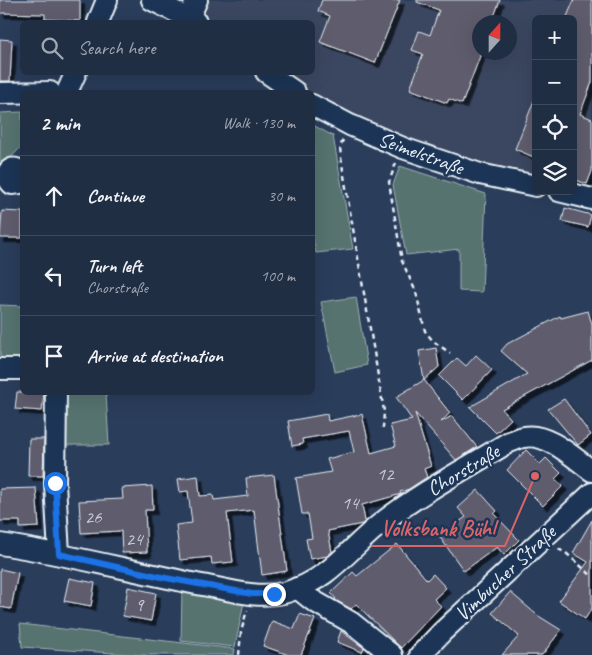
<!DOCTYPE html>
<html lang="en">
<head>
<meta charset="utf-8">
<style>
  :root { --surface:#202e44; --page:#28364b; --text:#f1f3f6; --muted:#a2a8b2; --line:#3d4a5d }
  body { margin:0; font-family:Caveat,sans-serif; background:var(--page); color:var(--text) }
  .controls { position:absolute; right:15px; top:15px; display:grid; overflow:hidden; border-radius:8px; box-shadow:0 5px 20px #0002 }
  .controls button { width:45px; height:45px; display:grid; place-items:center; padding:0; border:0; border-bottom:1px solid var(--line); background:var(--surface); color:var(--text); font:25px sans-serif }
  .compass { position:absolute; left:472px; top:15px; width:45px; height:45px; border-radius:50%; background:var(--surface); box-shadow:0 5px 20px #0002; rotate:21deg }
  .stop { position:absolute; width:15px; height:15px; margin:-11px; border:4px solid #1a73e8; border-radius:50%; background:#fff }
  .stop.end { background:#1a73e8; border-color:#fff; box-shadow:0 1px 5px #0008 }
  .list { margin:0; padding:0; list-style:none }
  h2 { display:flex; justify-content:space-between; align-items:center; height:65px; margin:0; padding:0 20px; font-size:21px }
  h2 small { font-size:16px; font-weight:400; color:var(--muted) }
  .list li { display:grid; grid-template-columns:32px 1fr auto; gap:15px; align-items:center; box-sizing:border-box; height:80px; padding:0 20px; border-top:1px solid var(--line) }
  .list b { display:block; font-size:19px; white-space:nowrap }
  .list p { margin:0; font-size:16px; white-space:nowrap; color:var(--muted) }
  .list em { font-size:16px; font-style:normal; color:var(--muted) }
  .icon { flex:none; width:28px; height:28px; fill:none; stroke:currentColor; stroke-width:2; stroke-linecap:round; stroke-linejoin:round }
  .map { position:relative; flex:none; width:592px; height:655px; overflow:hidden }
  .search { position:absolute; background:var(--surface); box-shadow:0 5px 20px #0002; left:20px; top:20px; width:295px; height:55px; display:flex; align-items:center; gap:12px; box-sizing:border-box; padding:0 18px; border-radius:8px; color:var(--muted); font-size:19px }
  .panel { position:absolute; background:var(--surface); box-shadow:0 5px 20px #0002; left:20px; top:90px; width:295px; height:305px; border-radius:8px }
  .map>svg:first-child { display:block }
  .built { fill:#3a4660; fill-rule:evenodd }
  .green { fill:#577370; stroke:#a0b2b4 }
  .building { fill:#5f5b6d; stroke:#e8f1f8; filter:url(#shadow) }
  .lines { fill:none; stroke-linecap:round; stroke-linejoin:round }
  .minor-casing { stroke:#e8f1f8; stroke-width:24 }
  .path { stroke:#e8f1f8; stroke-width:2.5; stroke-dasharray:5 4; stroke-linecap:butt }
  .minor { stroke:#1d3557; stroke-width:20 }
  .route { stroke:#1a73e8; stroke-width:6 }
  .labels { text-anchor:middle; stroke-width:5; stroke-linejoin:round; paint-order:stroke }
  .number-label { font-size:19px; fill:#c6ccd5 }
  .street-label { font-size:21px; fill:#e8f1f8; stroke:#1d3557 }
  .leader { fill:none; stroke:#db6466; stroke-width:2 }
  .callout-dot { fill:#db6466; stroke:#1d3557; stroke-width:2 }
  .callout-label { font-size:22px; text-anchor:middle; font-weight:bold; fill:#db6466; stroke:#1d3557; stroke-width:5; stroke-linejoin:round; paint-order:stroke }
</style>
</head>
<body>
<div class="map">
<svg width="592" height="655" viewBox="0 0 592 655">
  <defs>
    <filter id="shadow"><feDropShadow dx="4.5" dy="4.5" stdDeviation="0" flood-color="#0009"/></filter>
  </defs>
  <rect width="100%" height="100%" fill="#2a3d5b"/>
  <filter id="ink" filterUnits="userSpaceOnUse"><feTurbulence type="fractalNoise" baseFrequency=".02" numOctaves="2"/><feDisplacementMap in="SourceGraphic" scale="10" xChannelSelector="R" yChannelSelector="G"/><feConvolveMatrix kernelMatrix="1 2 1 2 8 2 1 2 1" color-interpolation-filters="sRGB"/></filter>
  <g filter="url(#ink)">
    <path class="built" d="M 209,0 L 592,0 L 592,174 L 586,190 L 573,187 L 573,19 L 536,19 L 536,179 L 489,168 L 392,135 L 320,100 L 313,95 L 312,92 L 309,92 L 280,73 L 312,72 L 312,22 L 209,22 L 202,18 ZM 480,22 L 510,22 L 510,52 L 480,52 Z"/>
    <g class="green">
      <polygon points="22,112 22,146 0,169 0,113"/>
      <polygon points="313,125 333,136 353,249 316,253 312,234"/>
      <polygon points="400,166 486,194 482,292 459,291 459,249 406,255 393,185"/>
      <polygon points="356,297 367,365 335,372 321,302"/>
      <polygon points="0,305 22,306 22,361 0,360"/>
      <polygon points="60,393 106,393 109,445 62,445"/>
      <polygon points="182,589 244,602 235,647 181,641"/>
      <polygon points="20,624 235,649 234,655 144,655 22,647"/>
    </g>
    <g class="building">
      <polygon points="0,0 80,0 80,21 45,19 45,14 0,13"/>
      <polygon points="322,0 400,0 375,63 320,42 330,16 318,11"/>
      <polygon points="417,0 500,0 492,22 480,22 480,56 462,104 449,99 447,103 410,89 423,54 412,50 419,31 430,35 439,10 417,2"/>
      <polygon points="574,0 592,0 592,82 580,114 592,119 592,171 587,184 573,179 573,19 566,19"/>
      <polygon points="0,39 12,40 10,81 0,81"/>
      <polygon points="535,98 536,98 536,158 515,149"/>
      <polygon points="565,208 591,215 588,227 562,221"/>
      <polygon points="2,211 22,212 22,238 0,238"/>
      <polygon points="588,311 592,324 592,360 502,409 511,419 496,433 470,407 527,374 501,351 507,344 560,316 561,318"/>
      <polygon points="436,348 439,367 424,380 419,351"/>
      <polygon points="476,355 492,370 463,400 439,376 457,358 466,366"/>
      <polygon points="424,380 450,413 441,422 452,416 477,447 456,460 415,413 431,466 424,469 427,477 409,489 400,492 401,494 362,505 365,521 362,524 328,531 332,552 327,556 310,559 306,539 312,538 308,514 302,514 296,478 331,472 327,459 354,452 349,431 302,439 303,444 292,446 288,421 327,414 328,421 362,414 371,453 396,446 390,425 412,420 396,397"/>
      <polygon points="17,392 44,392 42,411 15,409"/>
      <polygon points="564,399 591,435 578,445 548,409"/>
      <polygon points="29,439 44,439 43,476 28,476"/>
      <polygon points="526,450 540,464 546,458 561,473 555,479 563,486 543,506 507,470"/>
      <polygon points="274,475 287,571 262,575 254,510 227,513 233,562 212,564 211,557 180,560 176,525 192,523 188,491 180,492 178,479 198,476 200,496 213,495 214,500 248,496 246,478"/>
      <polygon points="152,486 153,510 145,510 147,552 122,553 121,531 81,533 79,501 123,499 122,488"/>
      <polygon points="36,488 39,527 20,528 20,521 0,521 0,489"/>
      <polygon points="478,490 497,511 494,514 519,540 504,555 497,547 464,571 439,536 466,517 458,508"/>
      <polygon points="592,520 592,608 585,619 559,601 588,562 573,553"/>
      <polygon points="397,544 427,580 433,574 446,588 434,599 441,606 401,648 356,604 351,609 335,600 336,599 331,593 353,572 357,576"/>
      <polygon points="0,569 18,573 11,609 0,607"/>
      <polygon points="69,578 95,583 91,606 64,601"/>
      <polygon points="128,587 156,593 151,621 123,616"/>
      <polygon points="510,592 537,615 561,630 542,655 502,655 519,636 492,613"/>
      <polygon points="300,614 315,619 301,655 289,655 263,646 272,621 294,629"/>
      <polygon points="341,631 364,648 362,652 337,642"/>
    </g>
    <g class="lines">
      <g class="minor-casing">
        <g id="minor">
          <polyline points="152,0 196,22"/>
          <polyline points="189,18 197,0"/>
          <polyline points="98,22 107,0"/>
          <polyline points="266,72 295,92"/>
          <polyline points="67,92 76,72"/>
          <polyline points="0,93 50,92"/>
          <polyline points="312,105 350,125 403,148 480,174 536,186"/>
          <path d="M 22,173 C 13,162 1,173 12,184 L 20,183 L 22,180"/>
          <polyline points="559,191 592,199"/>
          <polyline points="0,369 22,369"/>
          <polyline points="56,392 55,483 59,554"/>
          <path d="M 0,544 C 66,554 131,571 197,584 C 226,589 258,600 287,592 C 330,580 351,546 384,521 C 423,491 467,468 509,442 C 514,441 519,437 524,437 C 547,432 574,458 592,471"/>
          <polyline points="297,588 312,600 352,623 392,655"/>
          <polyline points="420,655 442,632 592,493"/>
        </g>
      </g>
      <g class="path">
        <polyline points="343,140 340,147 341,158 384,411 383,428"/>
        <polyline points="396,163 389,182 402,261 416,292 425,331 433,341 450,353"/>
        <polyline points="558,549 566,553 592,576"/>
        <polyline points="239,655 241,632 247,610"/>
      </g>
      <use href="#minor" class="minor"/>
    </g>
  </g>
  <g class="lines" filter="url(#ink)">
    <polyline class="route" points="55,483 59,554 166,578 252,594 274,594"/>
  </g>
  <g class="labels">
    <g class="number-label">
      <text x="385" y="480">12</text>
      <text x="350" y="509">14</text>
      <text x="93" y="523">26</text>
      <text x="134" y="545">24</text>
      <text x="139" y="611">9</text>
    </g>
    <g class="street-label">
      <text transform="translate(421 153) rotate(20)" y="7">Seimelstraße</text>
      <text transform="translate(463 470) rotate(-31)" y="7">Chorstraße</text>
      <text transform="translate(505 573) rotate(-43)" y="7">Vimbucher Straße</text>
    </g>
  </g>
  <path class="leader" d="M535 476L505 546H371"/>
  <circle class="callout-dot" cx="535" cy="476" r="5"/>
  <g class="callout-label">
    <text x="438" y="536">Volksbank Bühl</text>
  </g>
</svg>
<div class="controls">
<button>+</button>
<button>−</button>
<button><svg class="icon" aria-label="locate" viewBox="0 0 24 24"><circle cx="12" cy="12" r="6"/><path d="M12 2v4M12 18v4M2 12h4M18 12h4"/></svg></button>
<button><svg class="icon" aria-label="layers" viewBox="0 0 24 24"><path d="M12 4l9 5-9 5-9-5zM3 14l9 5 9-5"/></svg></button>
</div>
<svg class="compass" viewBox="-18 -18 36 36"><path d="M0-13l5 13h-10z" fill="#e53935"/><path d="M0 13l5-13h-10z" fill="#a2a8b2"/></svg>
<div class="stop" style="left:55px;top:483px"></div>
<div class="stop end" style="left:274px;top:594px"></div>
<div class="search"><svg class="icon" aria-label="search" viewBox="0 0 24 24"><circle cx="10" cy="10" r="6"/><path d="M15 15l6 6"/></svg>Search here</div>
<section class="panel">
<h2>2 min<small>Walk · 130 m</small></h2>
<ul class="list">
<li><svg class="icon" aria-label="ahead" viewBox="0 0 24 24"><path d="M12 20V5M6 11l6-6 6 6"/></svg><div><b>Continue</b></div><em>30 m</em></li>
<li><svg class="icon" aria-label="left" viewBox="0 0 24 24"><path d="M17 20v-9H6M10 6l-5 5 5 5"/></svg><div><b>Turn left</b><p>Chorstraße</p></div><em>100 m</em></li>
<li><svg class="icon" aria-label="arrive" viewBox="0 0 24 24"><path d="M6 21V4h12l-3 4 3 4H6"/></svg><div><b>Arrive at destination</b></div></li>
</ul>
</section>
</div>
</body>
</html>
